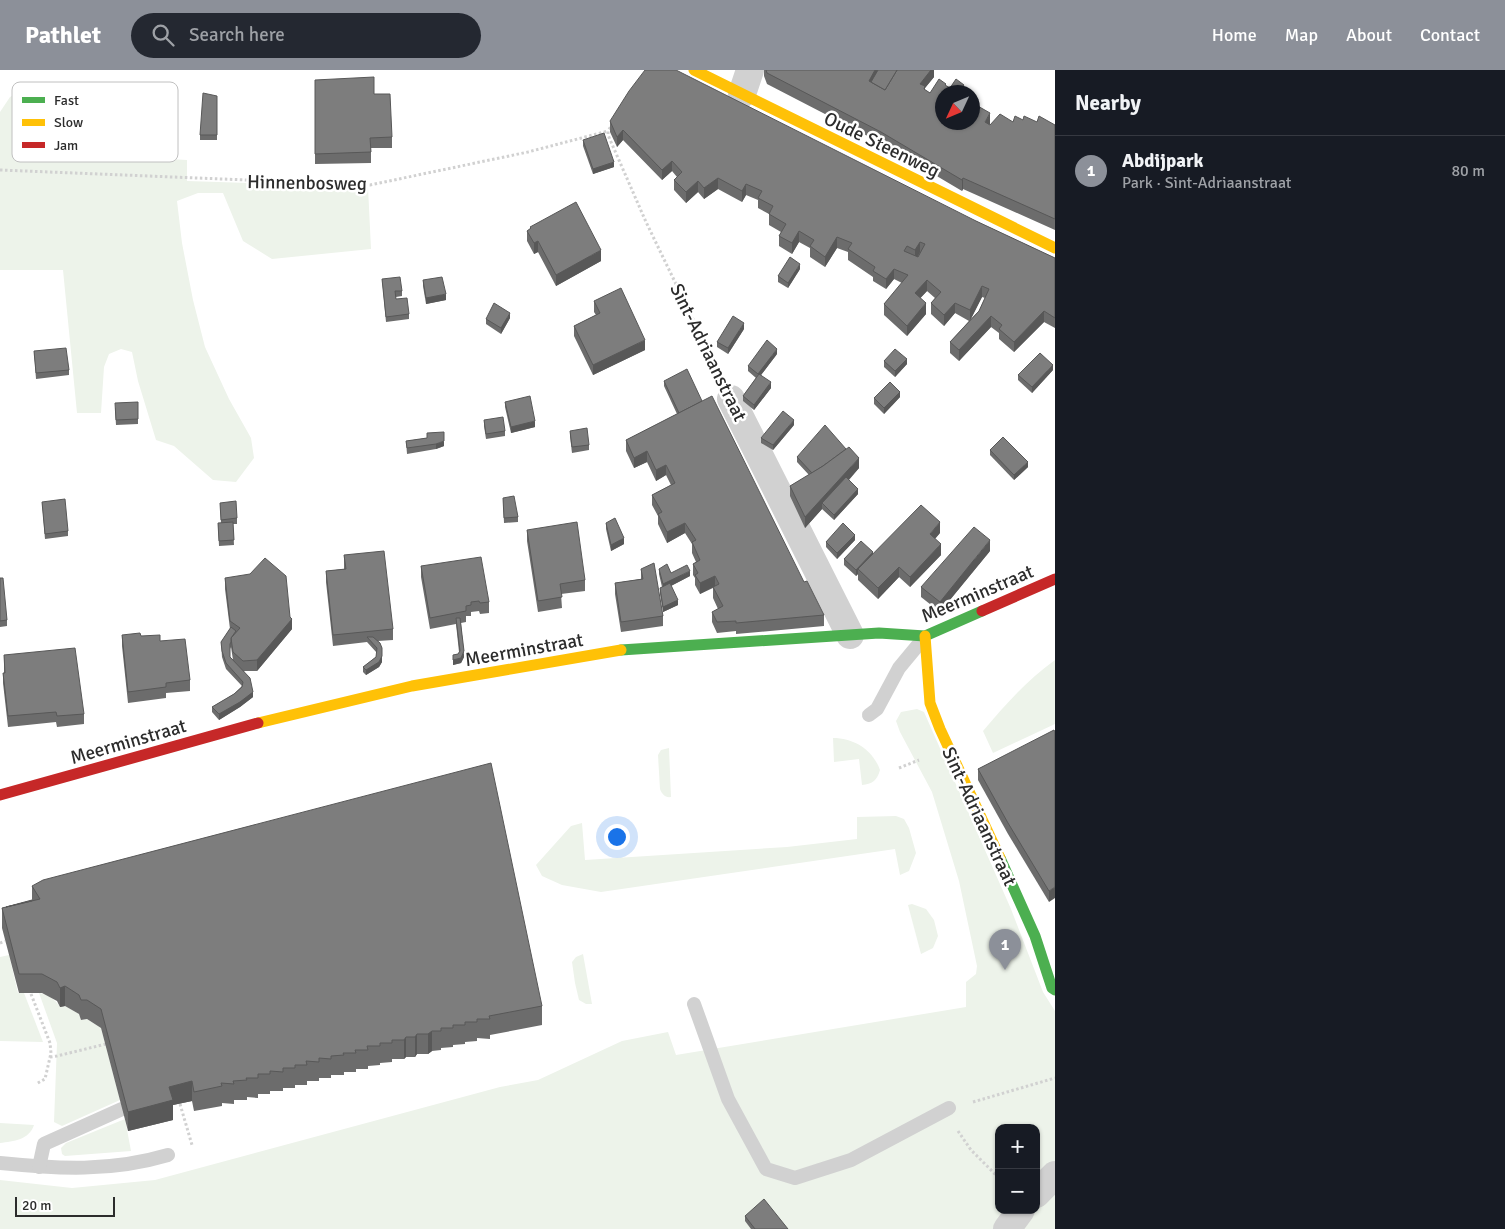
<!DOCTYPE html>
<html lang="en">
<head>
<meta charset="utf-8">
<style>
  :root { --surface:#171b24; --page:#242831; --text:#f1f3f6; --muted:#9ea1a6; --line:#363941; --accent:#8c9099 }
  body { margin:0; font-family:Signika,sans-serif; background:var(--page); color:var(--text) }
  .controls { position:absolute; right:15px; bottom:15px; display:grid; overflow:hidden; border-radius:10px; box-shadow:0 1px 4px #0004 }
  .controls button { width:45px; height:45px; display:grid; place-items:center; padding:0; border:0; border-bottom:1px solid var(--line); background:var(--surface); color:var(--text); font:25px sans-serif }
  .compass { position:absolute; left:935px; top:15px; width:45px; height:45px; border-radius:50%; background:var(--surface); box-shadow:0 1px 4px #0004; rotate:226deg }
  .scale { position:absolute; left:15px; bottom:12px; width:100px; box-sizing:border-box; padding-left:5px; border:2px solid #2c2c2c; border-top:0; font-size:14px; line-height:18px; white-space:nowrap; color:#2c2c2c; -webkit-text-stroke:4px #fff; paint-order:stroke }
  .you { position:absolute; left:616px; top:766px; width:18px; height:18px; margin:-12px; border:4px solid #fff; border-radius:50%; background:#1a73e8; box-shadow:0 0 0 8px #1a73e833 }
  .badge { display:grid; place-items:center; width:32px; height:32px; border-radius:50%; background:var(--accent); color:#fff; font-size:16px; font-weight:700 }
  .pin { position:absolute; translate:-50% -41px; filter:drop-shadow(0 1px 2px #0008) }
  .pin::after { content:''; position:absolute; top:26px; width:18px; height:15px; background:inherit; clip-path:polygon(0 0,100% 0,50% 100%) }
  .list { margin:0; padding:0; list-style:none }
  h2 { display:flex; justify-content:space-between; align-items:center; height:65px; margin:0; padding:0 20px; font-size:21px }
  h2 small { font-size:16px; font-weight:400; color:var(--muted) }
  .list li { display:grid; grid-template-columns:32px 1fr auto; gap:15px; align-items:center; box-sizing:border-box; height:70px; padding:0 20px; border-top:1px solid var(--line) }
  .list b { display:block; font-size:19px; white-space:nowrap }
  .list p { margin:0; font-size:16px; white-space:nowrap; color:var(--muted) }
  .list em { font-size:16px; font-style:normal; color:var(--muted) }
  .icon { flex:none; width:28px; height:28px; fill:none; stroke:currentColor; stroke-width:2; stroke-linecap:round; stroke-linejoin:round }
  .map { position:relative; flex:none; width:1055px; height:1159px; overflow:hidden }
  header { display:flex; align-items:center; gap:30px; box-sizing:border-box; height:70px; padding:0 25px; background:var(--accent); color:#fff }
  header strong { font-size:24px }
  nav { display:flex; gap:28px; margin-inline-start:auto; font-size:18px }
  .search { width:350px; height:45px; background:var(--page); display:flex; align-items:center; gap:12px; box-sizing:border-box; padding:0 18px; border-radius:28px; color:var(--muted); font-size:19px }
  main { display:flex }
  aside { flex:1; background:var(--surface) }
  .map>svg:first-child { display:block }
  .green { fill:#edf3ea; fill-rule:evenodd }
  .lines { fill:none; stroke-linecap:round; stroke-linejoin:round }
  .path { stroke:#d1d1d1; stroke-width:3; stroke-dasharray:2.5 2.5; stroke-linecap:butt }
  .lane { stroke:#d1d1d1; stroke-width:14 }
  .street { stroke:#d1d1d1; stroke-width:28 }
  .fast { stroke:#4caf50; stroke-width:11 }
  .slow { stroke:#ffc107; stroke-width:11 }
  .jam { stroke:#c62828; stroke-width:11 }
  .wall { fill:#6c6c6c; fill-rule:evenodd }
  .shaded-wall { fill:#585858 }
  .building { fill:#7d7d7d; stroke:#585858; fill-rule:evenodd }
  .labels { text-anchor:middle; stroke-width:5; stroke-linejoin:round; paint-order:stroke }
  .street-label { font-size:19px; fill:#2c2c2c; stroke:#fff }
  .key { fill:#fff; stroke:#c0c0c0; stroke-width:1 }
  .key-label { font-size:14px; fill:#2c2c2c }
</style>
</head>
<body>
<header>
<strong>Pathlet</strong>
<div class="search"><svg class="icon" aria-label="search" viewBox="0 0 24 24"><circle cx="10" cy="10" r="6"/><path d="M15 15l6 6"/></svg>Search here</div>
<nav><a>Home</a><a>Map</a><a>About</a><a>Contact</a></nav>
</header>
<main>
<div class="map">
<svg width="1055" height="1159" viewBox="0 0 1055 1159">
  <rect width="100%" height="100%" fill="#fff"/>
  <g class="green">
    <polygon points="35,14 47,14 63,22 74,33 85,65 82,84 187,90 187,111 368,117 371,179 272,189 243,171 223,123 198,123 177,131 182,173 193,230 205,277 229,329 251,368 254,388 236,412 213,410 174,376 156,370 138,311 132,282 121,279 109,284 104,297 101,343 77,343 63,200 0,200 0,42 10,27"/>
    <path d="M 1055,590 L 1055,654 L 993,683 L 983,661 C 1005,635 1027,610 1055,590 Z"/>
    <path d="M 917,639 L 924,642 L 1011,839 L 1043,922 L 1055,941 L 1055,1159 L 0,1159 L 0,1110 L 72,1118 L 155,1110 L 500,1017 L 538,1010 L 622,971 L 668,962 L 676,985 L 966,937 L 966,912 L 976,904 L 977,896 L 959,811 L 932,722 L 900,662 L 896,651 L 901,642 ZM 999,1058 L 1036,1058 L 1036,1140 L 999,1140 Z"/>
    <path d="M 833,668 C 854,668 873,680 880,700 C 877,711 872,714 862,715 L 859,689 L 834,692 Z"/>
    <path d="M 669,678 L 671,727 C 665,728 662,724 660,719 L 658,685 L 661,680 Z"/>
    <polygon points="896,746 904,749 909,758 916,783 909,801 900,805 895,779 601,822 562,815 542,806 536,795 571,756 582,753 585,790 787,777 857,769 857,747"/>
    <polygon points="912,834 926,839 934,850 938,866 933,878 921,884 908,835"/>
    <polygon points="583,884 592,934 586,934 579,930 575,913 572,892 576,887"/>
    <polygon points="9,885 18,923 24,923 43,972 0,971 0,887"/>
    <path d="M 39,923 C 47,924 56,930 60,937 L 65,936 L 79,944 L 81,950 L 87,949 L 101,958 L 120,1030 L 62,1056 L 54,1052 L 57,973 Z"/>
    <polygon points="125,1049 131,1081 65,1086 62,1084 61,1078 66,1073"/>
    <path d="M 0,1053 L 34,1055 C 29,1070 14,1071 0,1073 Z"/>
  </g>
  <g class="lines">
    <g class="path">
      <polyline points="613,53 608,61 608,65 646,152 718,301"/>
      <polyline points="0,100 370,115 528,82 608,61"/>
      <polyline points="899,698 919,690"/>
      <polyline points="0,873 5,871"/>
      <polyline points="31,924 50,973 51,983 45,1009 36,1014"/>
      <polyline points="50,987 57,986 106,974"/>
      <polyline points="973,1032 1055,1008"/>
      <polyline points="180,1034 192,1075"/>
      <polyline points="958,1061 971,1080 999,1108"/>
    </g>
    <g class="lane">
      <polyline points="869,645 877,639 899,598 923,569"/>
      <polyline points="694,934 728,1029 766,1099 795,1108 851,1090 949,1038"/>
      <path d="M 0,1093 C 58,1099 111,1102 168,1085"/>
      <polyline points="39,1097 44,1074 122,1039"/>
    </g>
    <g class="street">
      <polyline points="742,24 750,0"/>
      <polyline points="731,329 850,565"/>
      <polyline points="1036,1124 1055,1105"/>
      <polyline points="1007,1159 1021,1140"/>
    </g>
    <g class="fast">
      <polyline points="621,580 879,563 925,566 982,541"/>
      <polyline points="1000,788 1035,866 1052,918 1055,920"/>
    </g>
    <g class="slow">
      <polyline points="694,0 1055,178"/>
      <polyline points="925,566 930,633 940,659 1000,788"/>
      <polyline points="258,653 412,616 621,580"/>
    </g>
    <g class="jam">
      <polyline points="982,541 1055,509"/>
      <polyline points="0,725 258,653"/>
    </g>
  </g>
  <g class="wall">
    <polygon points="764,0 934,0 934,7 925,18 925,20 930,23 946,16 950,18 964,20 963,22 942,22 942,52 990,55 1013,52 1023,50 1055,55 1055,160 963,119 962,121 881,73 767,14 764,6"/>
    <polygon points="315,10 374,24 392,67 392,78 371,78 371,93 315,94"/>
    <polygon points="217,26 217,70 200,70 200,65"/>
    <path d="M 610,51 L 976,151 L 1055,188 L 1055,258 L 1044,252 L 1014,282 L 999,269 L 999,263 L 991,257 L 959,291 L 950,283 L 950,272 L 969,251 L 955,243 L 944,256 L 931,244 L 931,233 L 935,228 L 927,221 L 920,228 L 926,244 L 907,266 L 884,245 L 884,234 L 902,213 L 894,209 L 886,219 L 873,211 L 873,207 L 848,190 L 848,182 L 837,178 L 825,197 L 810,187 L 810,178 L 799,172 L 792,184 L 779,176 L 779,166 L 781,162 L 769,155 L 769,144 L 758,138 L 758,130 L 746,125 L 742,132 L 718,119 L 704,129 L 698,122 L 686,133 L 674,120 L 674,110 L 677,107 L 672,101 L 662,110 L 623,70 L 617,77 L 610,62 ZM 982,227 L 985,228 L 979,241 L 970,250 Z"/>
    <polygon points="583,70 614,97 593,104 583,76"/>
    <polygon points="530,157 601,191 556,216 538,182 534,184 527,171 527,161 530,159"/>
    <polygon points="800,199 788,218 778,212 778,206"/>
    <polygon points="382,209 402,221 402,226 396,227 396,229 409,244 409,249 386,252"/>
    <polygon points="423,210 446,230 426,234 423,216"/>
    <polygon points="594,231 645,280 593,305 574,266 574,256 596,245 594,242"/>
    <polygon points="510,248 501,264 486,254 486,249"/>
    <polygon points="744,259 728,284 717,277 717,272"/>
    <polygon points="34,281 69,300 69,305 36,309"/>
    <polygon points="777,284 761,305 771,318 754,340 743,331 743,326 756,308 748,301 748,296"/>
    <polygon points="884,291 907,294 895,307 884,297"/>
    <polygon points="1053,300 1032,323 1018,310 1018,305"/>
    <polygon points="664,311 702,331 804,512 824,545 824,556 736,564 736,561 717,563 712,552 712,542 718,539 713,528 713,518 700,524 695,515 695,508 693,505 693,494 696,492 692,483 692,474 685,463 667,473 658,454 658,446 652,435 652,425 671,415 666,405 656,411 647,392 634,398 626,381 626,370 677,344 664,316"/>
    <polygon points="900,327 884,344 874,334 874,328"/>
    <polygon points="138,332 138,354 116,355 115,338"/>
    <polygon points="505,332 535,357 511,363 505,337"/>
    <polygon points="484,350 505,361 505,366 486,369 484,356"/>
    <polygon points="794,355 773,380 761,373 761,368"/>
    <polygon points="570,361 589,375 589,380 572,383 570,366"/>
    <polygon points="427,368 444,376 436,379 407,384 406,371"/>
    <polygon points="990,380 1028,397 1014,410 990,385"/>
    <polygon points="797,387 859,398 849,410 858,424 834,450 822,439 805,458 790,426 790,416 809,405 797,392"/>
    <polygon points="503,428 518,447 518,452 504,453"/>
    <polygon points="42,432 68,461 68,466 45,469"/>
    <polygon points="220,433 237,448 237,454 233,454 234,475 219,476 218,453 221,453"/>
    <polygon points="606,453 624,474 611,481 606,459"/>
    <polygon points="527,460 585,510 585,521 561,524 562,538 538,542 527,471"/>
    <polygon points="940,463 935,469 941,485 910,517 899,507 878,529 858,510 858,504 856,506 844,495 844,489 873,484"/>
    <polygon points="855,470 837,489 826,477 826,472"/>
    <polygon points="990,481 940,542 921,527 921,517"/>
    <polygon points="344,485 393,559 393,570 378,571 382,578 382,592 379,597 366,605 363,602 363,597 376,587 377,583 367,572 333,576 326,512 326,501 344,499"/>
    <polygon points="421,496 489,532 489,543 480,544 479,541 471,542 471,546 466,546 466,552 461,553 464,587 461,593 453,595 453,585 458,584 459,582 456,554 430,559 421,507"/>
    <polygon points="641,499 663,546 663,556 621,562 615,524 615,513 641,509"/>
    <polygon points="659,499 671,503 690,506 671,516 678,535 663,542 660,524 660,518 662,517 659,504"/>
    <polygon points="0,508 7,550 7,556 0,557"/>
    <path d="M 225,508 L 290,547 L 292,559 L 257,601 L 244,601 L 253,627 L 240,637 L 219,650 L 212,642 L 212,637 L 234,624 L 242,616 L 226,599 L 222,587 L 221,572 L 230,559 L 225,519 ZM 231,577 L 233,590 L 230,587 L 230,579 Z"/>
    <polygon points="122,565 141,566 160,571 190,610 190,621 166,623 166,628 128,633 122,576"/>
    <polygon points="4,585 84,644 84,654 57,657 56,652 8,657 3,613 3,603 4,603"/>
    <polygon points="1055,662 1049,832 1008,764 978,710 978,699"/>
    <polygon points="32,816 542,936 542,955 490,965 490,969 477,968 477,971 465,972 465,974 453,975 453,977 441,978 441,980 432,981 428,984 417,984 415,987 406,987 404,989 392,989 392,992 380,993 380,995 368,996 368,999 356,999 356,1002 344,1002 344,1005 331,1005 331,1008 319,1008 319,1011 307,1011 307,1015 295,1015 295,1018 283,1018 283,1021 270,1021 270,1024 258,1024 258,1028 247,1027 247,1030 234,1030 234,1034 222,1033 222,1036 194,1041 192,1031 173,1035 173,1050 128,1061 101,958 87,949 81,950 79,944 65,936 60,937 57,931 42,923 19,923 2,858 2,838 32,830"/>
    <polygon points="745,1146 788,1159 751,1159 745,1151"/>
  </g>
  <g class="shaded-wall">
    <polygon points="875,0 881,0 871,17 869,11"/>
    <polygon points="931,0 934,0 934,7 925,18 925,27 920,14"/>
    <polygon points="964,15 964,20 963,22 959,22"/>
    <polygon points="990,43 990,54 985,62 985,52"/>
    <polygon points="623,60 623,70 617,77 617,67"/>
    <polygon points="672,91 672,101 662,110 662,100"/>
    <polygon points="614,92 614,97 593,104 593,99"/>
    <polygon points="718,108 718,119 704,129 704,118"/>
    <polygon points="963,108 963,119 962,121 962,110"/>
    <polygon points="698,111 698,122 686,133 686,122"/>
    <polygon points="746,114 746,125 742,132 742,121"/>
    <polygon points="799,161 799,172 792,184 792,173"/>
    <polygon points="837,167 837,178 825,197 825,187"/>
    <polygon points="538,171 538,182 534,184 534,173"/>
    <polygon points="920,172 920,182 915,191 915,180"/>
    <polygon points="601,180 601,191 556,216 556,205"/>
    <polygon points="800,194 800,199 788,218 788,213"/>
    <polygon points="894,199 894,209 886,219 886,209"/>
    <polygon points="927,210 927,221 915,234 915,223"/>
    <polygon points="982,216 982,227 970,251 970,240"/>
    <polygon points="446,224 446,230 426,234 426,228"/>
    <polygon points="926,233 926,244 907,266 907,256"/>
    <polygon points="955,233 955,243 944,256 944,245"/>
    <polygon points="1044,241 1044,252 1014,282 1014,272"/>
    <polygon points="510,243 510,248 501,264 501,258"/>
    <polygon points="991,246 991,257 959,291 959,280"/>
    <polygon points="744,253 744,259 728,284 728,278"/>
    <polygon points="645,270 645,280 593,305 593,295"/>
    <polygon points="777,279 777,284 758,309 758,304"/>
    <polygon points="907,289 907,294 895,307 895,301"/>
    <polygon points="1053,295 1053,300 1032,323 1032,317"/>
    <polygon points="771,312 771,318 754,340 754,335"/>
    <polygon points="900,322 900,327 884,344 884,338"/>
    <polygon points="794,350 794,355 773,380 773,375"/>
    <polygon points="535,351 535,357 511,363 511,357"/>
    <polygon points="444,371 444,376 436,379 436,374"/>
    <polygon points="647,381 647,392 634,398 634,388"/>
    <polygon points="859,388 859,398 825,436 822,433 822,439 805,458 805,447"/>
    <polygon points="1028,392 1028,397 1014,410 1014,405"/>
    <polygon points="666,395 666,405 656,411 656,400"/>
    <polygon points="858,419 858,424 834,450 834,445"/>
    <polygon points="940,452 940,463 930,474 930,464"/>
    <polygon points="685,453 685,463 667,473 667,462"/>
    <polygon points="855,465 855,470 837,489 837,483"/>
    <polygon points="624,468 624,474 611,481 611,475"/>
    <polygon points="990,470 990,481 940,542 940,532"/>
    <polygon points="941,474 941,485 910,517 910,507"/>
    <polygon points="873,482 873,488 858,499 858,504 856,506 856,500"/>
    <polygon points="899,497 899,507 878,529 878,518"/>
    <polygon points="690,501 690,506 663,520 663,514"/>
    <polygon points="715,506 715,516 700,524 700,513"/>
    <polygon points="678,530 678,535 663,542 663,537"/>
    <polygon points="292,549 292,559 257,601 257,590"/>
    <polygon points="464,581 464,587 461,593 453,595 453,590"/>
    <polygon points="382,586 382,592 379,597 366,605 366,600"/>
    <polygon points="253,622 253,627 240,637 219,650 219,644"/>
    <polygon points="1055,817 1055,828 1049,832 1049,821"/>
    <polygon points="65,916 65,936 60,937 60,918"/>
    <polygon points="432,961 432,981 428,984 428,964"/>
    <polygon points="417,964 417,984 415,987 415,967"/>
    <polygon points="406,967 406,987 404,989 404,970"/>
    <polygon points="192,1011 192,1031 173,1035 173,1050 128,1061 128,1042 169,1017"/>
  </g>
  <g class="building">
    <path d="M 645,0 L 676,0 L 976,151 L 1055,188 L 1055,248 L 1044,241 L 1014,272 L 999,259 L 1002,255 L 991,246 L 959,280 L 950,272 L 979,241 L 989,219 L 982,216 L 970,240 L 955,233 L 944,245 L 931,233 L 941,222 L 927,210 L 915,223 L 926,233 L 907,256 L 884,234 L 908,205 L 894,199 L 886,209 L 873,201 L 875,197 L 848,179 L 852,173 L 837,167 L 825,187 L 810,176 L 814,170 L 799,161 L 792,173 L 779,166 L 786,154 L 769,144 L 773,136 L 758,128 L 762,121 L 746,114 L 742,121 L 718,108 L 704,118 L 698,111 L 686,122 L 674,110 L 682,102 L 672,91 L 662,100 L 623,60 L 617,67 L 610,51 L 629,21 ZM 920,172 L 925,174 L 918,187 L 904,181 L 907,176 L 915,180 Z"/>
    <polygon points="766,0 875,0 869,11 885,20 897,0 931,0 920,14 925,16 924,19 930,23 939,9 946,14 945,15 957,22 942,22 942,52 972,52 972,42 976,35 990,43 985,52 990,55 1000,44 1013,52 1015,46 1023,50 1024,46 1037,52 1039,46 1055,55 1055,149 963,108 962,110 881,62 767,3"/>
    <polygon points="878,0 897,0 885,20 871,12"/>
    <polygon points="374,7 374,24 390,24 392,67 370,68 371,82 315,84 315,10"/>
    <polygon points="956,9 964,15 959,22 957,22 950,18"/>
    <polygon points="203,23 217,26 217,65 200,65"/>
    <polygon points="604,63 614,92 593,99 583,70"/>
    <polygon points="576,132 601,180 556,205 538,171 534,173 527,161 531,158 530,157"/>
    <polygon points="790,187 800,194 788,213 778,206"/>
    <polygon points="400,207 402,221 395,221 396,229 407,228 409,244 386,247 382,209"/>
    <polygon points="442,207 446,224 426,228 423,210"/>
    <polygon points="621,218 645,270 593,295 574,256 600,243 594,231"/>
    <polygon points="494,233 510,243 501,258 486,249"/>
    <polygon points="733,246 744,253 728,278 717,272"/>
    <polygon points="767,270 777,279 758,304 748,296"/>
    <polygon points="66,278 69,300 36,303 34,281"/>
    <polygon points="895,279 907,289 895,301 884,291"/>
    <polygon points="1040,283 1053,295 1032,317 1018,305"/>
    <polygon points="687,299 702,331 679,343 664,311"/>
    <polygon points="759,304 771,312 754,335 743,326"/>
    <polygon points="890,312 900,322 884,338 874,328"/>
    <polygon points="530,326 535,351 511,357 505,332"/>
    <polygon points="712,326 804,512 807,511 824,545 736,553 736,551 717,552 712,542 723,536 713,517 719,514 715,506 700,513 695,505 698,503 693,494 700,490 692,472 696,470 685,453 667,462 658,444 662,442 652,425 675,413 666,395 656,400 647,381 634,388 626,370"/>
    <polygon points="138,332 138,349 116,350 115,333"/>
    <polygon points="783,341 794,350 773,375 761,368"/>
    <polygon points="503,347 505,361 486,364 484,350"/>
    <polygon points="825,355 846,379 823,396 812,403 797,387"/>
    <polygon points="587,358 589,375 572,377 570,361"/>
    <polygon points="444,362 444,371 436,374 407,378 406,371 427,368 427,363"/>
    <polygon points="1003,367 1028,392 1014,405 990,380"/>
    <polygon points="849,377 859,388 805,447 790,416 823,396"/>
    <polygon points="846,407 858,419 834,445 822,433"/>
    <polygon points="514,426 518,447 504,448 503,428"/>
    <polygon points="65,429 68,461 45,464 42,432"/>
    <polygon points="236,431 237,448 221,450 220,433"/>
    <polygon points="921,435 940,452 930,464 941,474 910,507 899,497 878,518 858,499"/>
    <polygon points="615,448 624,468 611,475 606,453"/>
    <polygon points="233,452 234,470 219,471 218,453"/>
    <polygon points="577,452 585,510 560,514 562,527 538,531 527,460"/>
    <polygon points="843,453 855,465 837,483 826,472"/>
    <polygon points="974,457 990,470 940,532 921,517"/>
    <polygon points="861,471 873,482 856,500 844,489"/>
    <polygon points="384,481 393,559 333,565 326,501 346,499 344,485"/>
    <polygon points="481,487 489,532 480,533 479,531 471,532 471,535 466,536 466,541 430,548 421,496"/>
    <polygon points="265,488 286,506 290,547 292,549 257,590 243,591 233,582 231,568 240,558 230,551 225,508 250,504"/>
    <polygon points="654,493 663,546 621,552 615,513 643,509 641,499"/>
    <polygon points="667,494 671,503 687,495 690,501 663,514 659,499"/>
    <polygon points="0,508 3,508 7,550 0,551"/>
    <polygon points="670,513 678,530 663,537 660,518"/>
    <polygon points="456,548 460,548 464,581 461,588 453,590 453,585 458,584 460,581"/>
    <polygon points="231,557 236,561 231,568 231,572 230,574 230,587 250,608 253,622 240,632 219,644 212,637 234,624 242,617 243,612 226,593 222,581 221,572"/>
    <polygon points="140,563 141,566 160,565 160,571 185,569 190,610 166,613 166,617 128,622 122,565"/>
    <polygon points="367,567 373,567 380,573 382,578 382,586 379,592 366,600 363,597 376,587 377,578"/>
    <polygon points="75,578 84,644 57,646 56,642 8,646 3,603 5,603 4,585"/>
    <polygon points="1054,660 1055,662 1055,817 1049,821 1008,753 978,699"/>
    <polygon points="491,693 542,936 489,946 490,949 477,949 477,952 465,952 465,955 453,955 453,958 441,958 441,961 432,961 428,964 417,964 415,967 406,967 404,970 392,970 392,973 380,973 380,976 367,976 368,980 355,980 356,983 343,983 344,985 331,986 331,989 319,988 319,992 306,991 307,995 295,995 295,998 283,998 283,1002 270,1001 270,1004 258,1004 258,1008 246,1008 247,1010 233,1011 234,1014 221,1013 222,1016 194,1022 192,1011 169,1017 173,1030 128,1042 101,939 87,930 81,930 79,925 65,916 60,918 57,912 42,904 19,904 2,838 40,829 32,816 43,810"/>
    <polygon points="32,830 32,831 6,837"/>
    <polygon points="764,1129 788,1159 755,1159 745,1146"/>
  </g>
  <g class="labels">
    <g class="street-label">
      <text transform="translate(882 74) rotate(26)" y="7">Oude Steenweg</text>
      <text transform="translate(307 112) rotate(1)" y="7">Hinnenbosweg</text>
      <text transform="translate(709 282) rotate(64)" y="7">Sint-Adriaanstraat</text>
      <text transform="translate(977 523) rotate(-23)" y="7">Meerminstraat</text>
      <text transform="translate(524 579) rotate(-10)" y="7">Meerminstraat</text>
      <text transform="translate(128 671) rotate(-16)" y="7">Meerminstraat</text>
      <text transform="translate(980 746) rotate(65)" y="7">Sint-Adriaanstraat</text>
    </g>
  </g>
  <rect x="12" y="12" width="166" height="80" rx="8" class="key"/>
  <rect x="22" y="27" width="23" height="6" fill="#4caf50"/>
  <rect x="22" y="49" width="23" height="7" fill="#ffc107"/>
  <rect x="22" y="72" width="23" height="6" fill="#c62828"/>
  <g class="key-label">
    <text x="54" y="35">Fast</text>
    <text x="54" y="57">Slow</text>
    <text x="54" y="80">Jam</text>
  </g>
</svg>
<div class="controls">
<button>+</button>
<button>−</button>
</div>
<svg class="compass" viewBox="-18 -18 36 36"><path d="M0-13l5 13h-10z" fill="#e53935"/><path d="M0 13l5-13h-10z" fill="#9ea1a6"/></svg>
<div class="scale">20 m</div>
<div class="you"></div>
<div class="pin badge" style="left:1005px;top:900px">1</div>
</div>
<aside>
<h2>Nearby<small></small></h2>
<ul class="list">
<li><span class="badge">1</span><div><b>Abdijpark</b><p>Park · Sint-Adriaanstraat</p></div><em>80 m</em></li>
</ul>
</aside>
</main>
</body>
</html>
